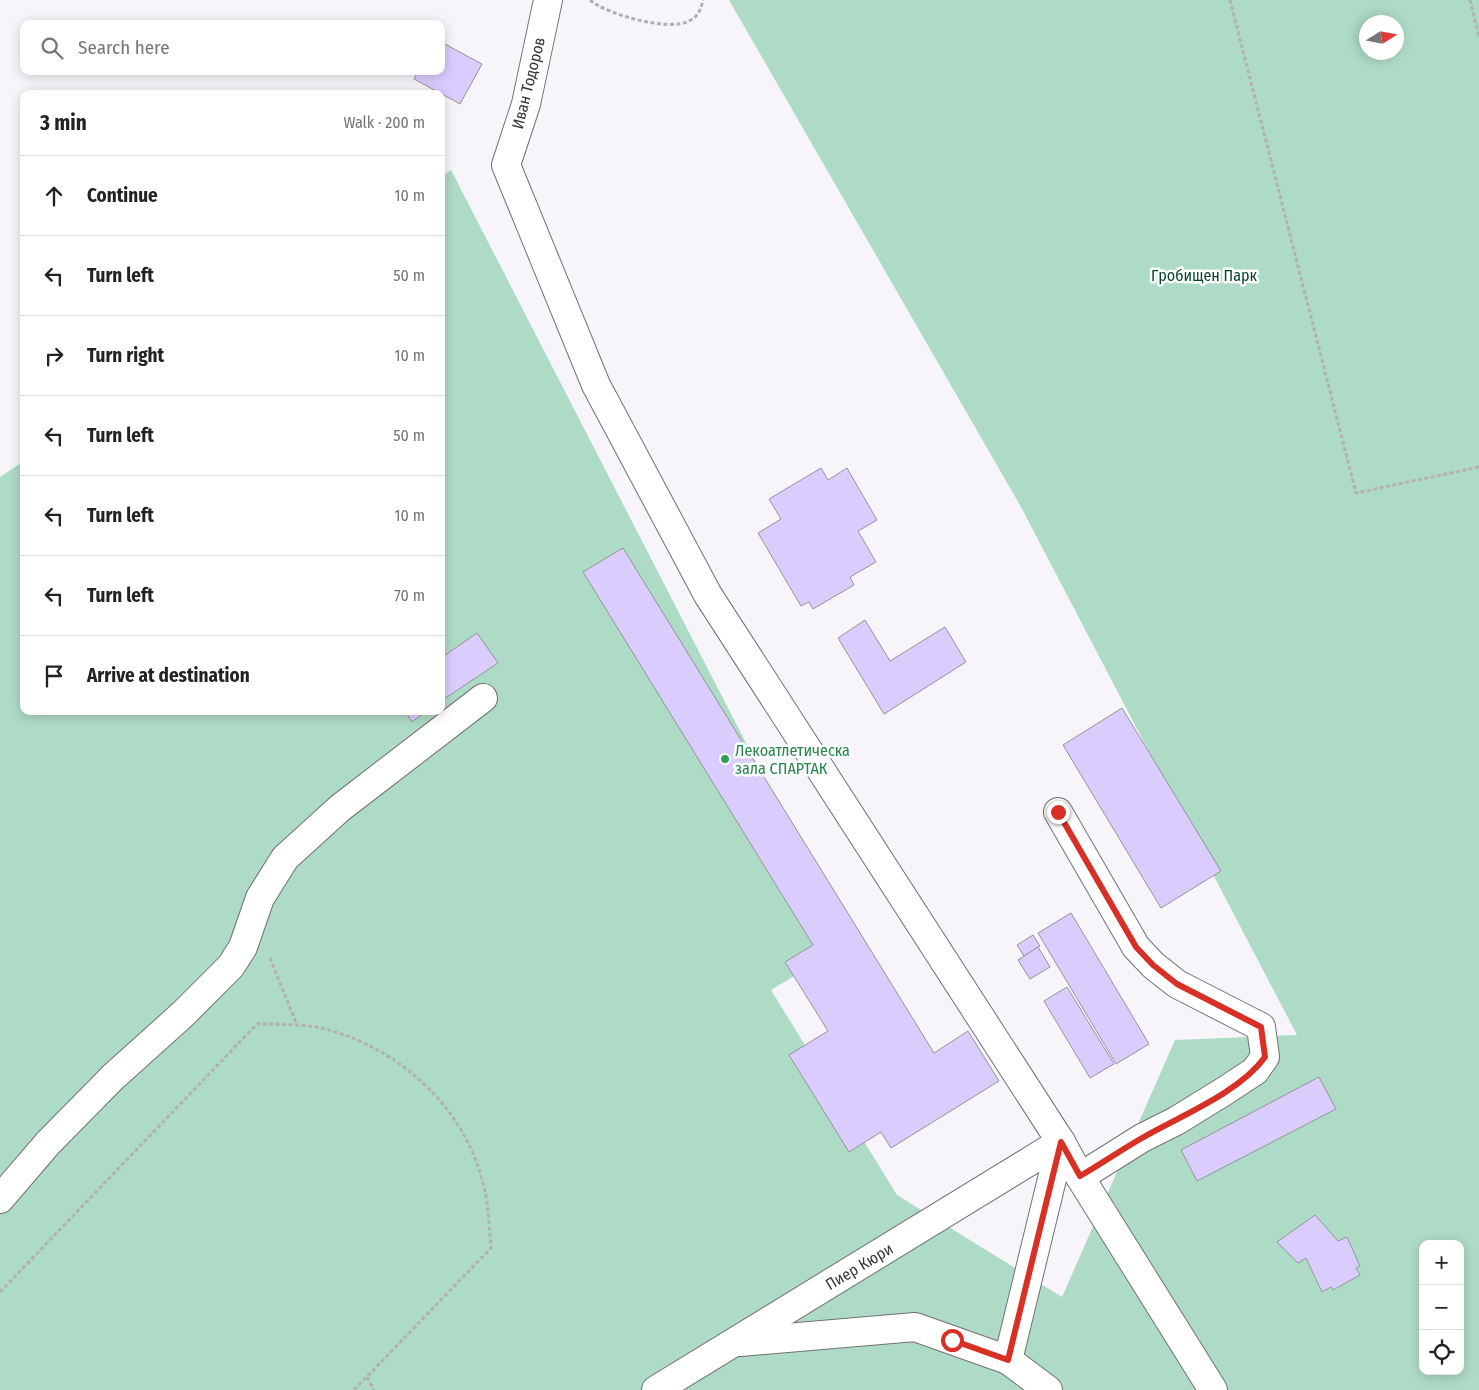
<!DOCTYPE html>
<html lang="en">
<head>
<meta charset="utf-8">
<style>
  :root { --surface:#fff; --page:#f6f6f6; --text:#222; --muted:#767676; --line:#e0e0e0 }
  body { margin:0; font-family:"Fira Sans Condensed",sans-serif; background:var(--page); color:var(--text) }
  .controls { position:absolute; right:15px; bottom:15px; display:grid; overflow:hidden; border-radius:10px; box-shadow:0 2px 12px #0003 }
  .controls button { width:45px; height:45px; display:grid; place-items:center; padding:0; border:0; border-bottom:1px solid var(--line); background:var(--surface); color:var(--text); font:25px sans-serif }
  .compass { position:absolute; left:1359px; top:15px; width:45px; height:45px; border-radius:50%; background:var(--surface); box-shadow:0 2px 12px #0003; rotate:79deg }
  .stop { position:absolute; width:15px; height:15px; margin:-11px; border:4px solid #d93025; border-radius:50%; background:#fff }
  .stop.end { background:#d93025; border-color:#fff; box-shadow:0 1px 5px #0008 }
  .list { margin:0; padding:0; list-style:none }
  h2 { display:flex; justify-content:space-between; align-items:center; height:65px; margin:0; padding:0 20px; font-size:21px }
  h2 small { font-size:16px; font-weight:400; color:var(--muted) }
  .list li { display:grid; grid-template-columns:32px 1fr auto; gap:15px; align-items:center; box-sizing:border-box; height:80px; padding:0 20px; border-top:1px solid var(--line) }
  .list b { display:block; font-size:19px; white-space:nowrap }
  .list em { font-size:16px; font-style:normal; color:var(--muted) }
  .icon { flex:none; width:28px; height:28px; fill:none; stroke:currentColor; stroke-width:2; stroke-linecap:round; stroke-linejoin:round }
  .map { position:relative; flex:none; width:1479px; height:1390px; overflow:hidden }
  .search { position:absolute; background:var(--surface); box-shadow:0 2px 12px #0003; left:20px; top:20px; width:425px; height:55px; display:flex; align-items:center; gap:12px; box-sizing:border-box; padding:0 18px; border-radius:10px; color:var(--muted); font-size:19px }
  .panel { position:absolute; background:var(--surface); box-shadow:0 2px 12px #0003; left:20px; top:90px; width:425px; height:625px; border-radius:10px }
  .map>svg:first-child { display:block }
  .green { fill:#aedbc6; fill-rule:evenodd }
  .building { fill:#daccfd; stroke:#959499 }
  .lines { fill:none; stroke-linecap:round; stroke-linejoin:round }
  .minor-casing { stroke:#737175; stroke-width:30 }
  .path { stroke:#b2b0b4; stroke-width:3; stroke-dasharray:4 2.5; stroke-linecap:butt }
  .minor { stroke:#fff; stroke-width:28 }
  .route { stroke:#d93025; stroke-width:6 }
  .leisure-dot { fill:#2e9e5b; stroke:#fff; stroke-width:2 }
  .labels { text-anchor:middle; stroke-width:5; stroke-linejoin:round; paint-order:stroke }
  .street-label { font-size:16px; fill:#353436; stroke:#fff }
  .park-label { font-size:16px; fill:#094632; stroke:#fff }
  .leisure-label { font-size:16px; fill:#27864d; stroke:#fff; text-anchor:start }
</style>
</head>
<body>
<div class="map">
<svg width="1479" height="1390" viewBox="0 0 1479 1390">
  <rect width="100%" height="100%" fill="#f7f5fa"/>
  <path class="green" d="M 729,0 L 1479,0 L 1479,1390 L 0,1390 L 0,477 L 24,461 L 24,711 L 441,711 L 441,177 L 451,170 L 849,943 L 771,990 L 897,1195 L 1062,1297 L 1175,1040 L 1297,1035 L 1021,507 ZM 1366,22 L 1396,22 L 1396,52 L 1366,52 ZM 1423,1244 L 1460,1244 L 1460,1371 L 1423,1371 Z"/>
  <g class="building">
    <polygon points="441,42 482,64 460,104 414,79 418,71 441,71"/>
    <polygon points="821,468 828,480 847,468 877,520 858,531 876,562 850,577 854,585 813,609 809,602 801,606 758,533 781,519 769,499"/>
    <polygon points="623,548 934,1053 968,1031 999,1081 891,1148 881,1132 849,1152 789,1055 828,1031 785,962 813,945 583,572"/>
    <polygon points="865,620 890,661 945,627 966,662 884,714 838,638"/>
    <polygon points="477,633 498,663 441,701 441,658"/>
    <polygon points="1122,708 1221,871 1161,908 1063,745"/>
    <polygon points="405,711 427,711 412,722"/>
    <polygon points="1071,913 1149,1044 1116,1064 1038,933"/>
    <polygon points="1033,935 1040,946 1024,956 1017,945"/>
    <polygon points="1038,947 1050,967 1030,979 1018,960"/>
    <polygon points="1067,987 1114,1064 1090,1078 1044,1001"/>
    <polygon points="1319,1077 1336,1109 1197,1181 1181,1150"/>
    <polygon points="1315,1215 1338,1241 1347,1237 1360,1266 1356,1268 1360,1275 1333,1290 1331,1287 1322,1292 1306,1258 1298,1263 1277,1242"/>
  </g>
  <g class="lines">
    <g class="minor-casing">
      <g id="minor">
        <polyline points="548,0 526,104 506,165 596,385 708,595 1061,1142 1080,1177 1213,1390"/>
        <polyline points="1058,812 1136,947 1153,965 1177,984 1261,1027 1265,1057 1255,1071 1223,1092 1176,1121 1142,1138 1080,1177"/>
        <polyline points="0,1199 48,1143 113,1077 183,1014 231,966 243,947 260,898 285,858 340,808 483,698"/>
        <polyline points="740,1342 915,1327 1008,1360"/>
        <polyline points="656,1390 1061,1142"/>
        <polyline points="1048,1390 1008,1360 1061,1142"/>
      </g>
    </g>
    <g class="path">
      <path d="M 590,0 C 606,14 668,32 689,21 C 698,17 701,9 703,0"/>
      <polyline points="1230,0 1356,493 1479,467"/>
      <polyline points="1470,0 1479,37"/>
      <polyline points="270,958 297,1025"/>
      <path d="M 0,1292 L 257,1024 C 278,1024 300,1024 321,1028 C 397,1046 464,1106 483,1183 C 489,1205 489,1226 491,1248 L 354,1390"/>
      <polyline points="367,1377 374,1390"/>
    </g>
    <use href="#minor" class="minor"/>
  </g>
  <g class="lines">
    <path class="route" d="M 952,1340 L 1008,1360 L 1061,1142 L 1080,1176 C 1101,1164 1121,1150 1142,1138 C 1180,1116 1239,1093 1265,1057 L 1261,1027 L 1177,984 L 1153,965 L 1136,947 L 1058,812"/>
  </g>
  <circle class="leisure-dot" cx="725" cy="759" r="5"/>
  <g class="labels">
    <g class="street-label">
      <text transform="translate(528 83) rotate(-76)" y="6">Иван Тодоров</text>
      <text transform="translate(859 1266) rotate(-31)" y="6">Пиер Кюри</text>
    </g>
    <g class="park-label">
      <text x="1204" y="281">Гробищен Парк</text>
    </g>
    <g class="leisure-label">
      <text x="735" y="756">Лекоатлетическа<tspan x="735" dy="18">зала СПАРТАК</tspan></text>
    </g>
  </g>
</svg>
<div class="controls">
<button>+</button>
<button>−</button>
<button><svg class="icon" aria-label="locate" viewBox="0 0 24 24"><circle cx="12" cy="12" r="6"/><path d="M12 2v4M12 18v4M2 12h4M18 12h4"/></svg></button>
</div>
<svg class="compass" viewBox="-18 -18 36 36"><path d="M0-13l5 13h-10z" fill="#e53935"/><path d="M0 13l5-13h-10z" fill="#767676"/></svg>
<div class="stop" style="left:952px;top:1340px"></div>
<div class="stop end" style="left:1058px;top:812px"></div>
<div class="search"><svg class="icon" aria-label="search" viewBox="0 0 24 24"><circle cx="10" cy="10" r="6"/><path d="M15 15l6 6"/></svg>Search here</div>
<section class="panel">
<h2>3 min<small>Walk · 200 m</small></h2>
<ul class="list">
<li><svg class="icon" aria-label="ahead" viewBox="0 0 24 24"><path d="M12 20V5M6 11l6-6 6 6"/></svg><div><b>Continue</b></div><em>10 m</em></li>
<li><svg class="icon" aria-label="left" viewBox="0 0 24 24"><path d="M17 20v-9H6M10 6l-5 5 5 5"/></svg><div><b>Turn left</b></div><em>50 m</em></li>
<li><svg class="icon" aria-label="right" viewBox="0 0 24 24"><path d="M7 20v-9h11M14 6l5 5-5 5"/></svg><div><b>Turn right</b></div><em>10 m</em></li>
<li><svg class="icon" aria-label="left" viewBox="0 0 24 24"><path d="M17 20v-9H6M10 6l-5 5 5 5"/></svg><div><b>Turn left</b></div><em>50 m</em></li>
<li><svg class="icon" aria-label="left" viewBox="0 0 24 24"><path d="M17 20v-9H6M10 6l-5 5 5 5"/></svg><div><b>Turn left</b></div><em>10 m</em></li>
<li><svg class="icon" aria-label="left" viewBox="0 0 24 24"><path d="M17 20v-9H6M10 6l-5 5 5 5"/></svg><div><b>Turn left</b></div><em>70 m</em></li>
<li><svg class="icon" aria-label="arrive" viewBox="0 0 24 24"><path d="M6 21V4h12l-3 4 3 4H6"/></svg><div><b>Arrive at destination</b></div></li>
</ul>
</section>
</div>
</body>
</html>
